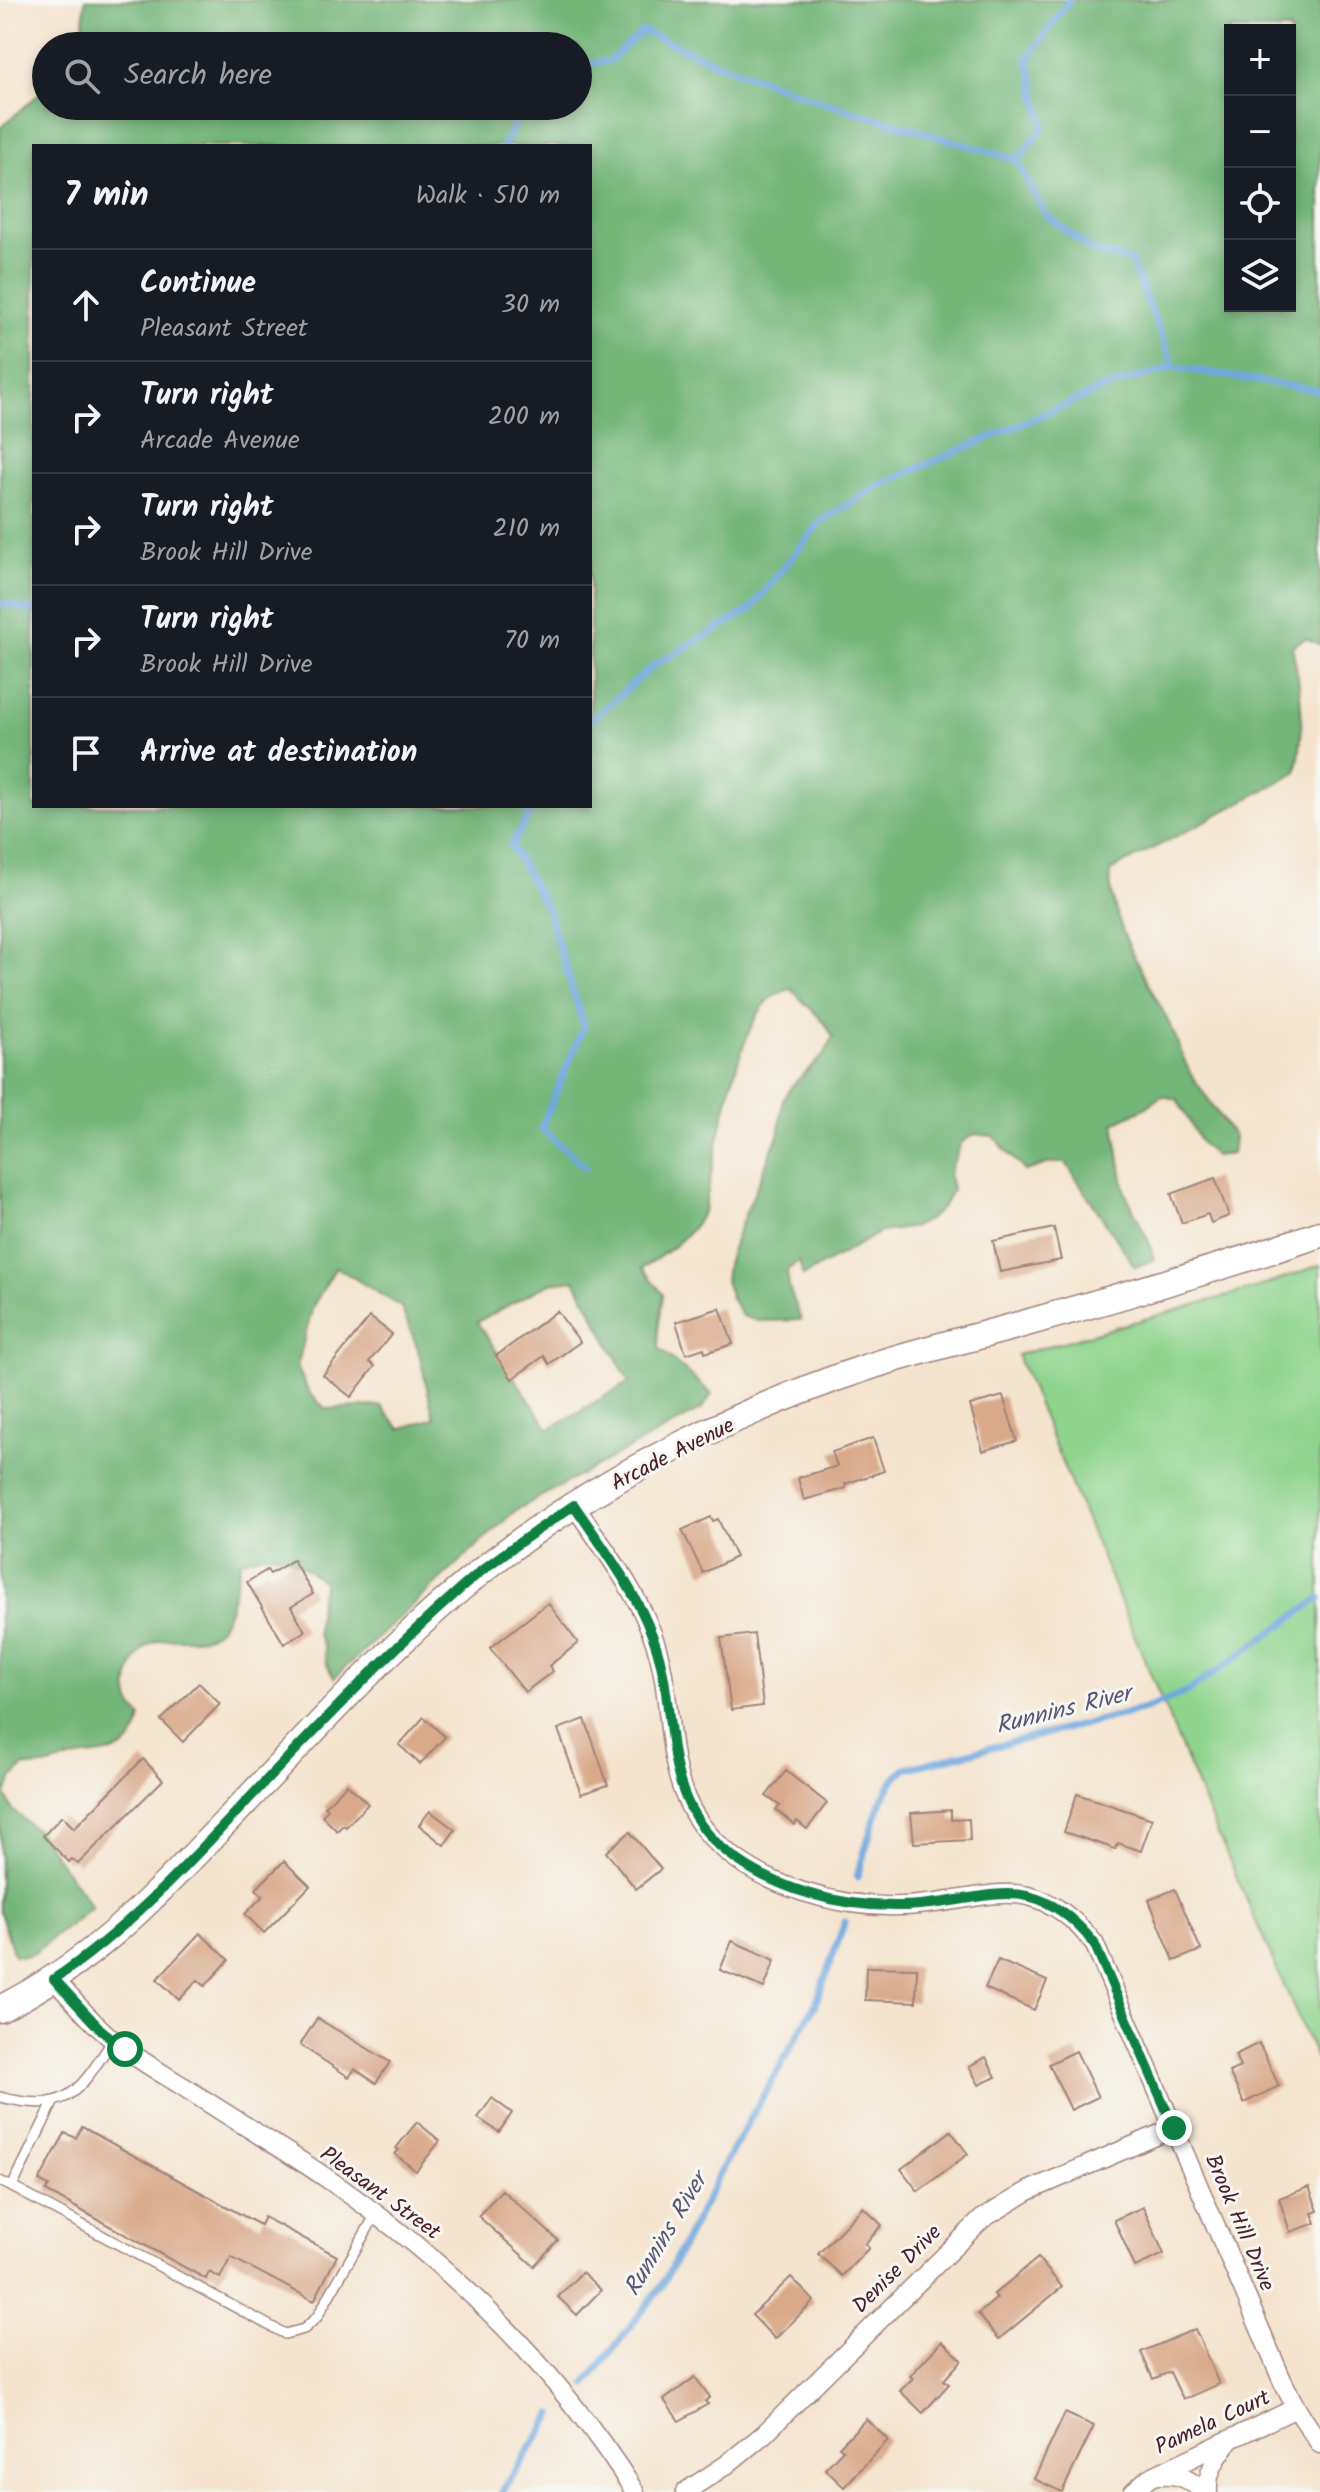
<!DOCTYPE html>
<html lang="en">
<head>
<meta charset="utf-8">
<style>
  :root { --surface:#171b24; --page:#20242c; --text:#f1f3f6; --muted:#9ea1a6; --line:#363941 }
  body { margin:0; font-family:Kalam,sans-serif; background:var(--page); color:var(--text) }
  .controls { position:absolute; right:24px; top:24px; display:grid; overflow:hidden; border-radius:0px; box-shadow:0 4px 12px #0003 }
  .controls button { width:72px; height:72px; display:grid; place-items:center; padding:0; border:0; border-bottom:2px solid var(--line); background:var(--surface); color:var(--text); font:40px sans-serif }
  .stop { position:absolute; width:24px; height:24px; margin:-18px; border:6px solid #0b8043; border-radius:50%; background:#fff }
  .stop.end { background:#0b8043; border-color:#fff; box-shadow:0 2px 8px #0008 }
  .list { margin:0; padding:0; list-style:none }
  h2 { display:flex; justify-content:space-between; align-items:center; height:104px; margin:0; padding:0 32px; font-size:34px }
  h2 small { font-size:26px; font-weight:400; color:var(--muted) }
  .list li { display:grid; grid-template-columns:52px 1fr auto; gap:24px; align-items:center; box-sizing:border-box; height:112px; padding:0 32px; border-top:2px solid var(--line) }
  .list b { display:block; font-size:30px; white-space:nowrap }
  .list p { margin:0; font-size:26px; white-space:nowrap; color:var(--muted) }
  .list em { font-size:26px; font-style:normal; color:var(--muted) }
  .icon { flex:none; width:44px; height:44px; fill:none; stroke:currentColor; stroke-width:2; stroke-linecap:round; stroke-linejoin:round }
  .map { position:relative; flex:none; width:1320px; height:2492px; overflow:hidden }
  .search { position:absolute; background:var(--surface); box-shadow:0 4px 12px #0003; left:32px; top:32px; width:560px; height:88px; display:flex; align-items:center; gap:20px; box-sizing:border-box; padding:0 28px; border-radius:44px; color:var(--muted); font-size:30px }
  .panel { position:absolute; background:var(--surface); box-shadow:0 4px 12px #0003; left:32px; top:144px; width:560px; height:664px; border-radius:0px }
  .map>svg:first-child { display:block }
  .green { fill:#8fd48d; stroke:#6c7a5c; stroke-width:2 }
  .forest { fill:#73b678; stroke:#5e6a52; stroke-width:2; fill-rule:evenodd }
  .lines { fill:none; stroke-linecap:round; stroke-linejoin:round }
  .stream { stroke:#6fa7de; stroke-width:7 }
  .building { fill:#d9a989 }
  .service-casing { stroke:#9f827c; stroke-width:12 }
  .minor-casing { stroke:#9f827c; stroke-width:21 }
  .secondary-casing { stroke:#9f827c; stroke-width:29 }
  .service { stroke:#fff; stroke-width:9 }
  .minor { stroke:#fff; stroke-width:18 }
  .secondary { stroke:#fff; stroke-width:26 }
  .route { stroke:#0b8043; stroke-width:10 }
  .labels { text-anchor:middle; stroke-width:6; stroke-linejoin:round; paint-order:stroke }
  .street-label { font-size:22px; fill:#4a1f2b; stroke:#f6f6f2 }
  .water-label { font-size:24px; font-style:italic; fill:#595573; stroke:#f6f6f2 }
</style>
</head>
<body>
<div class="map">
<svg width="1320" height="2492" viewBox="0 0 1320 2492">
  <rect width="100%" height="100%" fill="#f6f6f2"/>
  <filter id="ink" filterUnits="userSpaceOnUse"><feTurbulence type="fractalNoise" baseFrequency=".0125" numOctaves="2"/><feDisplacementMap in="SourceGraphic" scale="16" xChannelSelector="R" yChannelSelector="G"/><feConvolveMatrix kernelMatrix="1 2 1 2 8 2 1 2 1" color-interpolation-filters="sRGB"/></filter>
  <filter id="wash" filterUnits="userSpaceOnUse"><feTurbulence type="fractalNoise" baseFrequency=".006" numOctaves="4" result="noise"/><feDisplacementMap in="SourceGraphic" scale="32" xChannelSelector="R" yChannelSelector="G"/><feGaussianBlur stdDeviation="1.8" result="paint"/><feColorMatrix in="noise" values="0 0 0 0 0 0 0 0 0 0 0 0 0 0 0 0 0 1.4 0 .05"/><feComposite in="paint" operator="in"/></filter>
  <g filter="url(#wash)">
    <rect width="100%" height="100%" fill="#f4e4ce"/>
    <polygon class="green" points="1320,1265 1320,2068 1210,1816 1017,1355 1265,1285"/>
    <path class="forest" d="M 85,0 L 1320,0 L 1320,645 L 1306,638 L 1292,646 C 1301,688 1306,730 1296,773 L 1110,871 C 1110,930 1152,984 1175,1036 C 1180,1047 1183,1059 1189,1070 C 1202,1093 1219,1115 1234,1137 L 1232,1154 L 1215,1156 L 1201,1143 L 1177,1099 L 1161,1096 L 1147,1107 L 1114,1123 L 1125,1192 L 1149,1242 L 1154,1260 L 1135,1267 L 1066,1163 L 1050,1163 L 1025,1171 L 993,1136 L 975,1134 L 961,1143 L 949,1174 L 952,1191 L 942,1207 L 931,1218 L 914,1227 L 881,1232 L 803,1276 L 799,1261 L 787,1270 L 789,1287 L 801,1320 L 758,1321 L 742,1316 L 732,1300 L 725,1281 L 727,1264 L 737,1234 L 779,1133 L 783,1100 L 792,1086 L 826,1052 L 833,1037 L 824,1022 L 791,989 C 786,991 778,992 774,996 C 736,1021 714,1164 704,1210 C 690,1237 668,1252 642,1268 L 663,1294 L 658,1331 L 659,1348 L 712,1394 L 702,1409 L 516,1510 L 334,1678 L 326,1663 L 324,1647 L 317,1633 L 319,1600 L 325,1583 C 295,1561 280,1544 241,1561 C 235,1581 233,1610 220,1627 C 203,1648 176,1633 154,1642 C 134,1651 123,1682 130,1702 C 132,1707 137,1712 141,1717 C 133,1755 112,1752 80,1757 C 58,1761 47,1769 24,1766 L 13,1778 L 5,1794 L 13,1810 L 39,1833 L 92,1907 L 34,1953 L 27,1956 L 14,1955 L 0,1912 L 0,128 L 46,88 L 46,106 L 578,106 L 578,46 L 75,46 L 83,26 ZM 1230,30 L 1290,30 L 1290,306 L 1230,306 ZM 34,146 L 590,146 L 590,806 L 34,806 ZM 336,1267 L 401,1307 L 418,1349 L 434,1418 L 400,1429 L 381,1406 L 326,1409 L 309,1393 L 297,1367 L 313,1306 ZM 575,1280 L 629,1382 L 549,1429 L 477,1322 L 550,1283 Z"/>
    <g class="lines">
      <g class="stream">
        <polyline points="578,65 609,61 643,31 719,64 829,104 1017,160 1045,214 1092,251 1131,261 1174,367"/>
        <polyline points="503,146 525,106"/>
        <polyline points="1017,160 1044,127 1028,59 1069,0"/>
        <polyline points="0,603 34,611"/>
        <polyline points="590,721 653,666 750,610 821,521 879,485 1109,386 1174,367 1320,391"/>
        <polyline points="534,806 511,846 547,909 584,1026 541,1128 585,1167"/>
        <path d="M 857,1877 C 867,1847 879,1786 905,1769 L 1145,1709 L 1190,1690 L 1320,1598"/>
        <polyline points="586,2384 661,2287 729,2156 815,2005 845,1922"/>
        <polyline points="502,2492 553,2414"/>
      </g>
    </g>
    <g id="blocks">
      <g class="building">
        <polygon points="1215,1178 1229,1216 1211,1223 1208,1214 1182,1223 1171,1194"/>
        <polygon points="1054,1228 1061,1260 1000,1272 993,1241"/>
        <polygon points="720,1308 733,1344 705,1353 704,1348 686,1354 676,1322"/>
        <polygon points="557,1311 580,1342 549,1364 544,1356 512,1379 496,1356"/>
        <polygon points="370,1317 392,1334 369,1362 375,1366 351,1397 323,1375"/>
        <polygon points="1003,1396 1017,1441 983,1451 970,1405"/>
        <polygon points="873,1438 884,1471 845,1484 846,1488 804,1500 798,1478 837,1466 832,1452"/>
        <polygon points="711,1517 713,1521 718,1519 736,1557 703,1573 682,1530"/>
        <polygon points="293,1560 313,1594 291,1607 305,1631 284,1644 247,1582 267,1570 270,1574"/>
        <polygon points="548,1603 578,1643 549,1666 553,1671 525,1692 490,1648"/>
        <polygon points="754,1634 763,1706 731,1710 721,1638"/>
        <polygon points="199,1683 220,1704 183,1742 161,1720"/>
        <polygon points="424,1717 445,1737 420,1764 399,1745"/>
        <polygon points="585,1719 608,1785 581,1794 558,1729"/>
        <polygon points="143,1759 163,1780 78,1864 72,1859 69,1862 43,1836 62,1816 74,1828"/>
        <polygon points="786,1771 827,1803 807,1829 797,1821 795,1825 776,1810 780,1806 766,1796"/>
        <polygon points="347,1784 368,1804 346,1827 343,1825 337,1831 322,1816 328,1809 325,1806"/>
        <polygon points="1077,1794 1152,1819 1141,1851 1118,1843 1116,1849 1064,1832"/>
        <polygon points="951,1810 951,1820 969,1819 970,1840 914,1843 911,1813"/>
        <polygon points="430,1811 455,1830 444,1845 419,1825"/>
        <polygon points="630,1832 661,1869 636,1889 606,1852"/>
        <polygon points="284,1861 310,1886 264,1933 245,1914 263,1896 256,1889"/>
        <polygon points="1175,1889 1201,1950 1174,1961 1149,1900"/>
        <polygon points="200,1933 229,1960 205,1986 198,1980 179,2000 157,1979"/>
        <polygon points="732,1941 775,1960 764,1988 720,1970"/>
        <polygon points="998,1960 1047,1981 1034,2010 985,1988"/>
        <polygon points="866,1967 917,1968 916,2002 865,2000"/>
        <polygon points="317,2018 390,2062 376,2083 355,2069 349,2077 300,2045"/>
        <polygon points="1259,2043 1279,2086 1244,2103 1229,2072 1240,2067 1235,2055"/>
        <polygon points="1076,2051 1098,2097 1071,2110 1049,2064"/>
        <polygon points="986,2057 996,2077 979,2085 969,2066"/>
        <polygon points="492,2098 512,2113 499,2132 478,2118"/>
        <polygon points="417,2122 440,2141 416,2171 395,2154 399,2150 396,2148"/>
        <polygon points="82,2127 260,2225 264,2217 337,2256 314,2301 231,2257 220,2278 209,2272 206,2279 46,2191 49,2186 39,2181 65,2133 76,2138"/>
        <polygon points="951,2131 968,2154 918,2191 901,2169"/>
        <polygon points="1309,2187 1318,2211 1312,2213 1316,2223 1290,2232 1279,2198"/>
        <polygon points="502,2190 558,2240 534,2266 478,2216"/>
        <polygon points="863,2207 882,2225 865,2244 869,2248 842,2276 818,2254"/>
        <polygon points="1143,2207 1164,2254 1135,2267 1114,2220"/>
        <polygon points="1038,2258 1062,2287 999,2339 978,2314 997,2298 994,2294"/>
        <polygon points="582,2272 601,2290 577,2315 558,2297"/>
        <polygon points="791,2277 814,2301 775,2339 752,2315"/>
        <polygon points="1195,2329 1219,2384 1183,2400 1170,2372 1153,2379 1141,2352"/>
        <polygon points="942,2341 962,2360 944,2380 949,2384 923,2413 900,2391 913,2378 910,2376"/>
        <polygon points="695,2377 710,2397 705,2401 708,2404 679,2421 664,2400"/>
        <polygon points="1065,2413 1094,2426 1062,2492 1034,2479"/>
        <polygon points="866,2419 888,2440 844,2487 825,2469 843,2450 839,2447"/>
      </g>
    </g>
  </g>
  <g filter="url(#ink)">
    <use href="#blocks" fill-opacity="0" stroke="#9f827c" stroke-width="2"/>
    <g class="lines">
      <g class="service-casing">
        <g id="service">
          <path d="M 0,2097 C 68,2114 78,2093 113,2040"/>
          <polyline points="0,2181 12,2187 53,2103"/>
          <polyline points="12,2187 285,2334 304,2329 317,2317 376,2214"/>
        </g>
      </g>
      <g class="minor-casing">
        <g id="minor">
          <path d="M 574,1505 C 604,1549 639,1593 656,1645 C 678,1715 658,1786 717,1843 C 763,1887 838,1908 901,1906 C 984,1904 1030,1863 1094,1943 L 1282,2380 L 1296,2408 L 1320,2444"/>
          <path d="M 54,1979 C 73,2000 91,2022 113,2040 C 135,2058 160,2072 184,2087 C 230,2117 277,2145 322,2175 C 447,2260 554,2364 635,2492"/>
          <path d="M 1160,2475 C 1178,2473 1190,2479 1203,2492"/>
          <polyline points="685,2492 726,2465 764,2434 982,2219 1028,2191 1174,2128"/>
          <polyline points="1133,2492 1149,2478 1296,2408"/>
          <path d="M 1208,2492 C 1206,2472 1218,2456 1229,2441"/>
        </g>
      </g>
      <g class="secondary-casing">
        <path id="secondary" d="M 0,2009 C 95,1961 150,1901 223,1825 C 317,1728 408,1623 518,1543 C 618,1470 750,1406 868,1367 C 917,1351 969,1339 1019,1325 C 1120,1297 1221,1268 1320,1234"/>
      </g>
      <use href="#service" class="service"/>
      <use href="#minor" class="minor"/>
      <use href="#secondary" class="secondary"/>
    </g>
  </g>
  <g class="lines" filter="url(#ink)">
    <path class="route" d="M 125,2049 L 100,2029 L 54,1979 C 140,1921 208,1841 279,1767 C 344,1700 409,1632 480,1572 C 510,1548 542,1527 574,1505 C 603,1548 636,1590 654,1640 C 681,1716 655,1795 728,1853 C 775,1890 841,1907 900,1906 C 983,1906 1029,1862 1094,1943 L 1174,2128"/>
  </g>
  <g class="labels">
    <g class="street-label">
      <text transform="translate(672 1453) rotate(-27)" y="8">Arcade Avenue</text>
      <text transform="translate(381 2192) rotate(36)" y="8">Pleasant Street</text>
      <text transform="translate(1241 2222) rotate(67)" y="8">Brook Hill Drive</text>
      <text transform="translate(896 2268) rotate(-45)" y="8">Denise Drive</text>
      <text transform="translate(1212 2421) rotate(-25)" y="8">Pamela Court</text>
    </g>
    <g class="water-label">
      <text transform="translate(1063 1709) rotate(-14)" y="8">Runnins River</text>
      <text transform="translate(665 2234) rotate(-59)" y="8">Runnins River</text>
    </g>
  </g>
</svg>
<div class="controls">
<button>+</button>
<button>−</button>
<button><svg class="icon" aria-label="locate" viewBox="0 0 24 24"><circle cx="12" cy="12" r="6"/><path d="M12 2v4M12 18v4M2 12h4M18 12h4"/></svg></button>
<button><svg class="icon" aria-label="layers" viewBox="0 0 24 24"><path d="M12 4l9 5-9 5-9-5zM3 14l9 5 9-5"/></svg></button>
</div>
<div class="stop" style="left:125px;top:2049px"></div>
<div class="stop end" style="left:1174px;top:2128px"></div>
<div class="search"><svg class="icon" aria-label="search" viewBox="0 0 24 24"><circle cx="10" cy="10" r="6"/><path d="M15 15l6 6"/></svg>Search here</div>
<section class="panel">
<h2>7 min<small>Walk · 510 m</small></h2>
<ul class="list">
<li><svg class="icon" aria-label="ahead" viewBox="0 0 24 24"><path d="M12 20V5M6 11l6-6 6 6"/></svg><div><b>Continue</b><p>Pleasant Street</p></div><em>30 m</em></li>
<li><svg class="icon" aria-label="right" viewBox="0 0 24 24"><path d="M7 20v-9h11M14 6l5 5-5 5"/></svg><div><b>Turn right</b><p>Arcade Avenue</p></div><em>200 m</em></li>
<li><svg class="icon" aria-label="right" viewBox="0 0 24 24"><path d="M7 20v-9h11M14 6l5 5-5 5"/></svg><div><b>Turn right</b><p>Brook Hill Drive</p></div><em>210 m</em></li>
<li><svg class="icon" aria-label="right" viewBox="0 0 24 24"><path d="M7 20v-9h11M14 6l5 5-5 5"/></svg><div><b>Turn right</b><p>Brook Hill Drive</p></div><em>70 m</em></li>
<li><svg class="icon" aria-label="arrive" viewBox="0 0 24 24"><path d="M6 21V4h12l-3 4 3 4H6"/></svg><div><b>Arrive at destination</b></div></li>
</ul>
</section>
</div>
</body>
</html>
